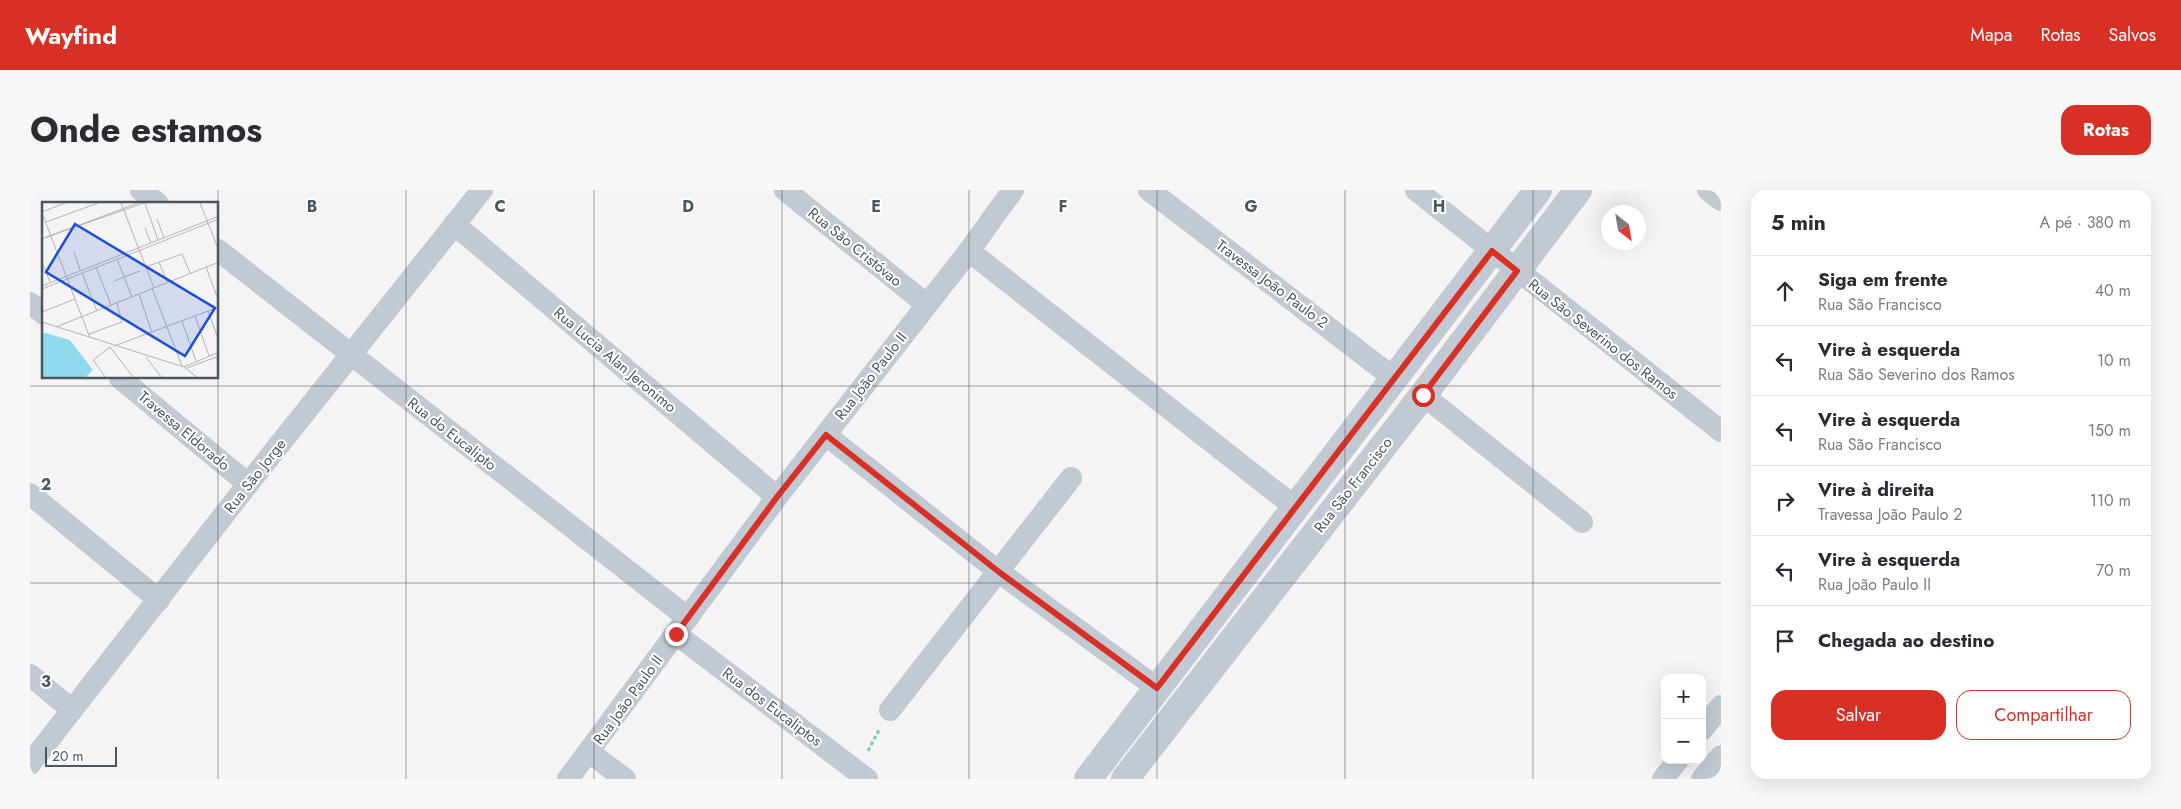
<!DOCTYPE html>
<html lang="pt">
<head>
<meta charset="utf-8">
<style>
  :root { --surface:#fff; --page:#f7f7f7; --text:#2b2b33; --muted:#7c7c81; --line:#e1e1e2; --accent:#d93025 }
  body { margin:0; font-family:Jost,sans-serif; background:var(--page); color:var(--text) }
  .controls { position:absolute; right:15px; bottom:15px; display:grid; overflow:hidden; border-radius:10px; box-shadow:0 5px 20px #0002 }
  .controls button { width:45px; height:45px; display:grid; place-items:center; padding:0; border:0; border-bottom:1px solid var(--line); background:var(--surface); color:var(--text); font:25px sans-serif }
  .compass { position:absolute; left:1571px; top:15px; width:45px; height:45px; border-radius:50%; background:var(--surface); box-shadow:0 5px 20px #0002; rotate:149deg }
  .scale { position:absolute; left:15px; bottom:12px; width:72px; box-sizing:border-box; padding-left:5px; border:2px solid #4a5661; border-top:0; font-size:14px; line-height:18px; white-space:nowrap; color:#4a5661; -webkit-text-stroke:4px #fff; paint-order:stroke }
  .stop { position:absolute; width:15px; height:15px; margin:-11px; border:4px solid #d93025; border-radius:50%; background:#fff }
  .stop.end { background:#d93025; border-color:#fff; box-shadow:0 1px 5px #0008 }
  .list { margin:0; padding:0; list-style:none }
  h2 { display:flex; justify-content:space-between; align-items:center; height:65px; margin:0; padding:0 20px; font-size:21px }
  h2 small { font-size:16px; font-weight:400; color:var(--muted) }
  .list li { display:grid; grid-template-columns:32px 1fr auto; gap:15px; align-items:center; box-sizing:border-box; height:70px; padding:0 20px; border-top:1px solid var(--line) }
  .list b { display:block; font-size:19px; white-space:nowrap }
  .list p { margin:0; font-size:16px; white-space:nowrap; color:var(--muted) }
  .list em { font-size:16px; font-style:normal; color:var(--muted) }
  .actions { display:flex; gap:10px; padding:15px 20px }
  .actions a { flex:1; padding:11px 0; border:1px solid var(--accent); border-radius:15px; text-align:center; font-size:18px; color:var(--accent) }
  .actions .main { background:var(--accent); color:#fff }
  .icon { flex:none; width:28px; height:28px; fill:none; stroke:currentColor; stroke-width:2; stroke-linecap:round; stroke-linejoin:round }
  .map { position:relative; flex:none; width:1691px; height:589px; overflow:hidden; border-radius:15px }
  header { display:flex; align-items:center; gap:30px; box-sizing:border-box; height:70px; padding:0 25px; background:var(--accent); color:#fff }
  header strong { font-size:24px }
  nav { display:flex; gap:28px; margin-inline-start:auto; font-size:18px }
  .intro { display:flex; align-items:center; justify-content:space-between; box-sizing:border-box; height:120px; padding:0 30px }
  h1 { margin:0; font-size:35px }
  .button { padding:12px 22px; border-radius:15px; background:var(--accent); color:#fff; font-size:18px; font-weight:700 }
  main { display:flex; gap:30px; padding:0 30px }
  aside { flex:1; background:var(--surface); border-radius:15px; box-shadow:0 5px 20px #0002 }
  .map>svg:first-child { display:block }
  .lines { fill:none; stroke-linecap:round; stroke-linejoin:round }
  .path { stroke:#7ad0a6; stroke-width:3; stroke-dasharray:4 2.5; stroke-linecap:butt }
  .minor { stroke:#c1cad2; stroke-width:22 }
  .tertiary { stroke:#c1cad2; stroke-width:28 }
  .route { stroke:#d93025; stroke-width:6 }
  .grid { fill:none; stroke:#4a5661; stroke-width:1; stroke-opacity:0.55 }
  .labels { text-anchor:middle; stroke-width:4; stroke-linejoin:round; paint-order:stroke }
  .street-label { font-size:15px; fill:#4a5661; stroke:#fff }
  .inset-road { fill:none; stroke:#b1b4b9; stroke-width:1 }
  .view { fill:#1d4ed8; fill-opacity:0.15; stroke:#1d4ed8; stroke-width:2.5 }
  .inset-edge { fill:none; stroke:#4a5661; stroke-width:2.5 }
  .grid-label { font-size:16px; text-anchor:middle; font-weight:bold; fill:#4a5661; stroke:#fff; stroke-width:4; stroke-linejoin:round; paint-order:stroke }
</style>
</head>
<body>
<header>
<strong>Wayfind</strong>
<nav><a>Mapa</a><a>Rotas</a><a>Salvos</a></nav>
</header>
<div class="intro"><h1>Onde estamos</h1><a class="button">Rotas</a></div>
<main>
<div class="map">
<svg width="1691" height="589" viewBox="0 0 1691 589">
  <rect width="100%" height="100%" fill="#f5f3f3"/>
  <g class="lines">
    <polyline class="path" points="838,561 849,540"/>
    <g class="minor">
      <polyline points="111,0 128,14"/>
      <polyline points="755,0 896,114"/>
      <polyline points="1119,0 1365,189"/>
      <polyline points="1386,0 1691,241"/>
      <polyline points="1678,0 1691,10"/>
      <polyline points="424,34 747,307"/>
      <polyline points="188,60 658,428"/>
      <polyline points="939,61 1266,318"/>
      <polyline points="0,113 14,124"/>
      <polyline points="90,188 218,294"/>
      <polyline points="1393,205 1552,332"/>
      <polyline points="796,245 969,382 1127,498"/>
      <polyline points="0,304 129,410"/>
      <polyline points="646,444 837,589"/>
      <polyline points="0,485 42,520"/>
      <polyline points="860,520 1041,288"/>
      <polyline points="1672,540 1691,516"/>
      <polyline points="559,562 595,589"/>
      <polyline points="0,574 218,294 452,0"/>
      <polyline points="538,589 747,307 939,61 983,0"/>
      <polyline points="1633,589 1648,570"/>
      <polyline points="1672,589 1691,566"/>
    </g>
    <g class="tertiary">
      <polyline points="1058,589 1508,0"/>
      <polyline points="1095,589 1393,205 1548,0"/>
    </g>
  </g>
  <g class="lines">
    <polyline class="route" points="646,444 747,307 796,245 969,382 1127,498 1462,61 1487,81 1393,205"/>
  </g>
  <path class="grid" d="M 188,0 L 188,589M 376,0 L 376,589M 564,0 L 564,589M 752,0 L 752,589M 939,0 L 939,589M 1127,0 L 1127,589M 1315,0 L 1315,589M 1503,0 L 1503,589M 0,196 L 1691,196M 0,393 L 1691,393"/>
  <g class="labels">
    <g class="street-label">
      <text transform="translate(825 57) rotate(39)" y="5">Rua São Cristóvao</text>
      <text transform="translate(1242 94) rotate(37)" y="5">Travessa João Paulo 2</text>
      <text transform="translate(1573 149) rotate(38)" y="5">Rua São Severino dos Ramos</text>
      <text transform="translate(585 170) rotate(40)" y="5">Rua Lucia Alan Jeronimo</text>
      <text transform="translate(841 186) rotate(-52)" y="5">Rua João Paulo II</text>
      <text transform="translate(154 241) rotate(40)" y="5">Travessa Eldorado</text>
      <text transform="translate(422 244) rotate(38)" y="5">Rua do Eucalipto</text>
      <text transform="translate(225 286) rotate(-52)" y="5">Rua São Jorge</text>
      <text transform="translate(1323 295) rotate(-52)" y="5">Rua São Francisco</text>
      <text transform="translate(598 510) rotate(-54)" y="5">Rua João Paulo II</text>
      <text transform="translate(742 517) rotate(37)" y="5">Rua dos Eucaliptos</text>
    </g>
  </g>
  <g transform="translate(12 12)">
    <rect width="176" height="176" fill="#f5f3f3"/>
    <path d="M 0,130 L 28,138 L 51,168 L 43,176 L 0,176 Z" fill="#90daee"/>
    <path class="inset-road" d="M 79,1 L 112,86M 103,1 L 116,38M 158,1 L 177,49M 0,10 L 23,1M 0,11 L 48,136M 115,17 L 122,36M 4,20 L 56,1M 103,26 L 109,41M 4,35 L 102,1M 0,37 L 96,1M 32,50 L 38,68M 75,57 L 90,95M 0,60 L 8,80M 117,60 L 125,80M 54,65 L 69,103M 104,65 L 140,52 L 148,71M 164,65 L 177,100M 40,71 L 55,109M 72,79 L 98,69M 0,84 L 177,14M 110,86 L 140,164M 0,87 L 177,17M 97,92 L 110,131M 166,109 L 177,139M 0,110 L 33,97M 153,114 L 167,154M 140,119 L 154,159M 0,120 L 142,165 L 156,176M 14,125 L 177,60M 47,132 L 80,120 L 75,101M 72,144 L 177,105M 68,145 L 92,176M 104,155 L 120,176M 142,165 L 177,150M 145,166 L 177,154M 64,176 L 51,158 L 68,145"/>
    <path class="view" d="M 33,22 L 173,106 L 143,154 L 4,70 Z"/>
    <rect width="176" height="176" class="inset-edge"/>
  </g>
  <g class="grid-label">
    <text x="282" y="22">B</text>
    <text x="470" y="22">C</text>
    <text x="658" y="22">D</text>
    <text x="846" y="22">E</text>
    <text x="1033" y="22">F</text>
    <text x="1221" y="22">G</text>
    <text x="1409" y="22">H</text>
    <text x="16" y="300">2</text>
    <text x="16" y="497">3</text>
  </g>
</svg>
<div class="controls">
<button>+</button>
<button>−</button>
</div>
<svg class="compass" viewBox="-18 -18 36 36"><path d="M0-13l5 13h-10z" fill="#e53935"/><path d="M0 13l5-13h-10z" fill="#7c7c81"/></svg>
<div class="scale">20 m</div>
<div class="stop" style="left:1393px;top:205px"></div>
<div class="stop end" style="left:646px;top:444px"></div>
</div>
<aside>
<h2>5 min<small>A pé · 380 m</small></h2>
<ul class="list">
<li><svg class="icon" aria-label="ahead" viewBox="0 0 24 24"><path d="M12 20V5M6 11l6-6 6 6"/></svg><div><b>Siga em frente</b><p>Rua São Francisco</p></div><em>40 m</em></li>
<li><svg class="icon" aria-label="left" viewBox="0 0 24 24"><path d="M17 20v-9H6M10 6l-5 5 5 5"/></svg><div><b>Vire à esquerda</b><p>Rua São Severino dos Ramos</p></div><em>10 m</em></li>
<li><svg class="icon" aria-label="left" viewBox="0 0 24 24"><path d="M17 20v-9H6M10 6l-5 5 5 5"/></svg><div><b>Vire à esquerda</b><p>Rua São Francisco</p></div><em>150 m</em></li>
<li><svg class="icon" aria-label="right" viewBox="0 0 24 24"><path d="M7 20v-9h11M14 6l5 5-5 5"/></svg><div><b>Vire à direita</b><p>Travessa João Paulo 2</p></div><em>110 m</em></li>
<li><svg class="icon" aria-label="left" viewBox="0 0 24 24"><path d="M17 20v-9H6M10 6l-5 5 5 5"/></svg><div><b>Vire à esquerda</b><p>Rua João Paulo II</p></div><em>70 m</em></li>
<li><svg class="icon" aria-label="arrive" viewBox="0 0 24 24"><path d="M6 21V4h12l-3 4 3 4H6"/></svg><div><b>Chegada ao destino</b></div></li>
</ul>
<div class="actions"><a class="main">Salvar</a><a>Compartilhar</a></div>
</aside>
</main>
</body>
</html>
